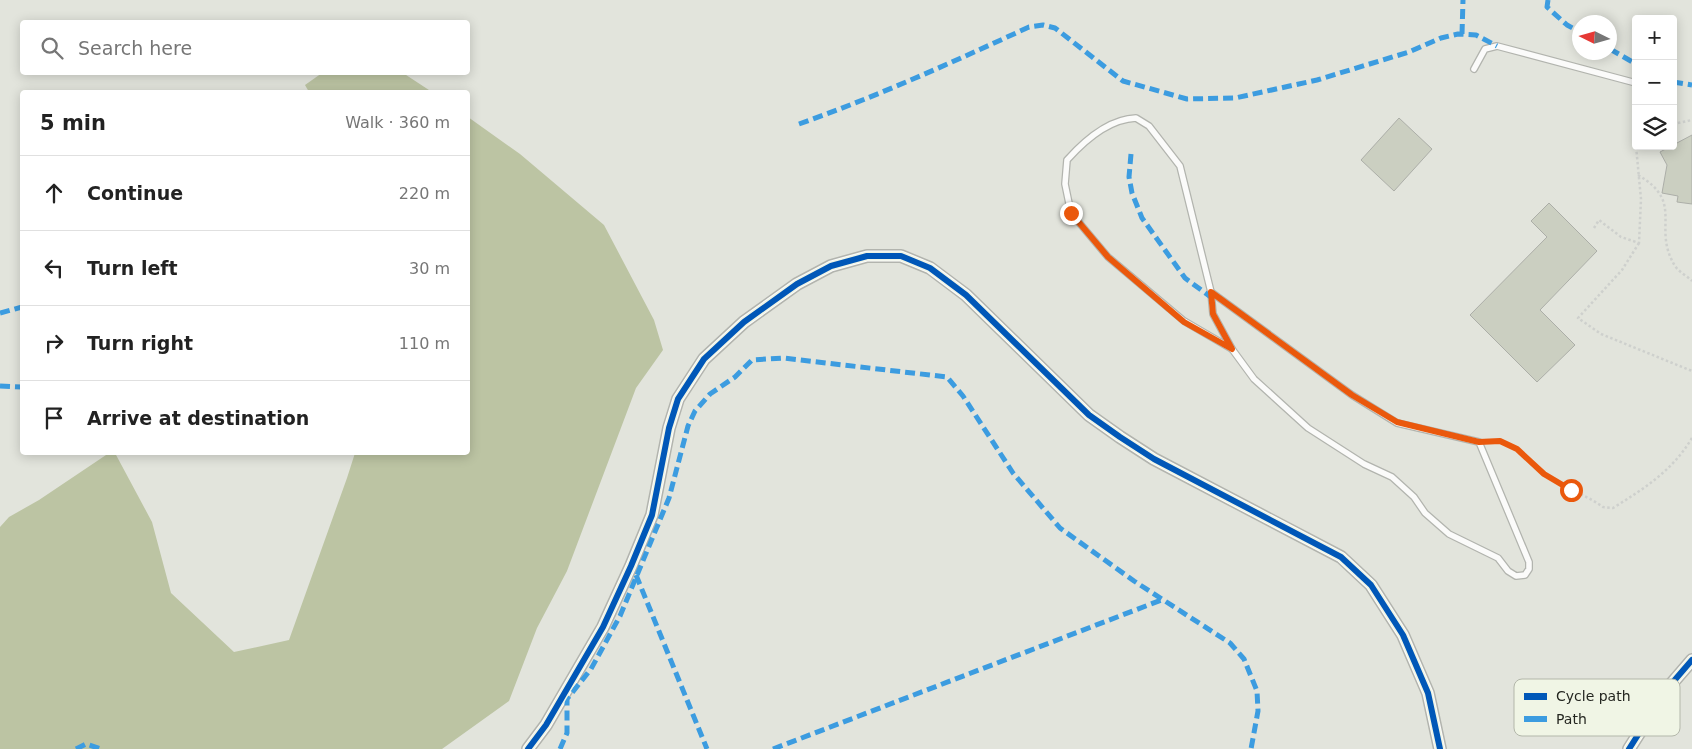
<!DOCTYPE html>
<html lang="en">
<head>
<meta charset="utf-8">
<style>
  :root { --surface:#fff; --page:#f6f6f6; --text:#222; --muted:#767676; --line:#e0e0e0 }
  body { margin:0; font-family:"DejaVu Sans",sans-serif; background:var(--page); color:var(--text) }
  .controls { position:absolute; right:15px; top:15px; display:grid; overflow:hidden; border-radius:5px; box-shadow:0 2px 12px #0003 }
  .controls button { width:45px; height:45px; display:grid; place-items:center; padding:0; border:0; border-bottom:1px solid var(--line); background:var(--surface); color:var(--text); font:25px sans-serif }
  .compass { position:absolute; left:1572px; top:15px; width:45px; height:45px; border-radius:50%; background:var(--surface); box-shadow:0 2px 12px #0003; rotate:275deg }
  .stop { position:absolute; width:15px; height:15px; margin:-11px; border:4px solid #ea580c; border-radius:50%; background:#fff }
  .stop.end { background:#ea580c; border-color:#fff; box-shadow:0 1px 5px #0008 }
  .list { margin:0; padding:0; list-style:none }
  h2 { display:flex; justify-content:space-between; align-items:center; height:65px; margin:0; padding:0 20px; font-size:21px }
  h2 small { font-size:16px; font-weight:400; color:var(--muted) }
  .list li { display:grid; grid-template-columns:32px 1fr auto; gap:15px; align-items:center; box-sizing:border-box; height:75px; padding:0 20px; border-top:1px solid var(--line) }
  .list b { display:block; font-size:19px; white-space:nowrap }
  .list em { font-size:16px; font-style:normal; color:var(--muted) }
  .icon { flex:none; width:28px; height:28px; fill:none; stroke:currentColor; stroke-width:2; stroke-linecap:round; stroke-linejoin:round }
  .map { position:relative; flex:none; width:1692px; height:749px; overflow:hidden }
  .search { position:absolute; background:var(--surface); box-shadow:0 2px 12px #0003; left:20px; top:20px; width:450px; height:55px; display:flex; align-items:center; gap:12px; box-sizing:border-box; padding:0 18px; border-radius:5px; color:var(--muted); font-size:19px }
  .panel { position:absolute; background:var(--surface); box-shadow:0 2px 12px #0003; left:20px; top:90px; width:450px; height:365px; border-radius:5px }
  .map>svg:first-child { display:block }
  .forest { fill:#bcc4a3 }
  .building { fill:#cbcfc1; stroke:#acaea8 }
  .lines { fill:none; stroke-linecap:round; stroke-linejoin:round }
  .lane-casing { stroke:#b2b4ae; stroke-width:8 }
  .street-casing { stroke:#b2b4ae; stroke-width:14 }
  .path { stroke:#ced0cd; stroke-width:2.5; stroke-dasharray:2.5 2.5; stroke-linecap:butt }
  .lane { stroke:#fbfbfa; stroke-width:5.5 }
  .street { stroke:#fbfbfa; stroke-width:11 }
  .quiet { stroke:#3c9ce0; stroke-width:5; stroke-dasharray:10 5; stroke-linecap:butt }
  .cycleway-casing { stroke:#f0f5e5; stroke-width:9 }
  .cycleway { stroke:#0057b8; stroke-width:6 }
  .route { stroke:#ea580c; stroke-width:6 }
  .key { fill:#f0f5e5; stroke:#b3b7aa; stroke-width:1 }
  .key-label { font-size:14px; fill:#242620 }
</style>
</head>
<body>
<div class="map">
<svg width="1692" height="749" viewBox="0 0 1692 749">
  <rect width="100%" height="100%" fill="#e2e4dc"/>
  <g class="forest">
    <polygon points="322,73 403,73 432,92 309,92 305,85"/>
    <polygon points="468,117 520,154 604,225 654,320 663,350 636,388 567,571 537,628 509,701 442,749 0,749 0,527 9,517 39,500 109,453 115,453 152,522 171,593 234,652 289,640 347,478 355,453 468,452"/>
  </g>
  <g class="building">
    <polygon points="1399,118 1432,149 1394,191 1361,160"/>
    <polygon points="1692,135 1692,204 1677,202 1678,196 1662,193 1667,165 1660,152"/>
    <polygon points="1549,203 1597,251 1540,310 1575,345 1537,382 1470,315 1547,237 1531,221"/>
  </g>
  <g class="lines">
    <g class="lane-casing">
      <g id="lane">
        <polyline points="1474,69 1485,49 1497,46 1636,83"/>
        <path d="M 1136,118 L 1149,126 L 1180,166 L 1211,292 L 1352,395 L 1397,423 L 1479,442 L 1529,562 L 1529,569 L 1525,575 L 1516,576 L 1508,571 L 1498,558 L 1449,534 L 1425,513 L 1414,497 L 1392,477 L 1364,464 L 1308,428 L 1254,379 L 1232,349 L 1184,321 L 1108,257 L 1071,213 L 1065,184 L 1067,160 C 1084,141 1109,119 1136,118 Z"/>
        <polyline points="1211,292 1213,314 1232,349"/>
      </g>
    </g>
    <g class="street-casing">
      <g id="street">
        <polyline points="528,749 546,725 603,627 631,566 652,515 669,428 678,399 704,359 744,322 797,284 831,266 867,256 901,256 930,268 966,295 1089,415 1120,437 1154,459 1341,557 1371,585 1403,635 1428,693 1440,749"/>
        <polyline points="1629,749 1667,689 1692,660"/>
      </g>
    </g>
    <g class="path">
      <polyline points="1673,124 1692,120"/>
      <path d="M 1638,175 C 1686,203 1651,227 1675,266 C 1679,272 1687,276 1692,281"/>
      <polyline points="1594,228 1599,220 1621,237 1639,243 1641,199 1636,146"/>
      <polyline points="1639,243 1622,270 1578,318 1601,334 1692,371"/>
      <path d="M 1487,441 C 1517,440 1524,460 1545,475 C 1563,488 1585,494 1603,507 L 1613,508 C 1645,488 1672,471 1692,438"/>
    </g>
    <use href="#lane" class="lane"/>
    <use href="#street" class="street"/>
    <g class="quiet">
      <polyline points="1548,0 1547,7 1567,25 1580,32"/>
      <polyline points="1462,34 1463,0"/>
      <polyline points="1610,49 1636,64"/>
      <polyline points="1673,82 1692,85"/>
      <path d="M 799,124 C 878,96 953,62 1029,27 L 1043,25 L 1055,28 L 1123,81 L 1187,99 L 1235,98 L 1317,80 L 1409,52 L 1441,38 L 1458,34 L 1476,35 L 1497,46"/>
      <polyline points="1131,154 1129,177 1132,193 1142,218 1185,278 1212,298"/>
      <polyline points="0,313 22,307"/>
      <polyline points="0,386 22,387"/>
      <polyline points="636,575 707,749"/>
      <polyline points="76,749 86,744 101,749"/>
      <polyline points="560,749 567,733 567,699 591,669 620,616 669,498 688,426 695,411 710,394 735,377 752,360 783,358 947,377 963,396 1013,473 1060,528 1134,581 1230,643 1244,659 1257,691 1258,711 1251,749"/>
      <polyline points="773,749 1164,599"/>
    </g>
    <g class="cycleway-casing">
      <g id="cycleway">
        <polyline points="528,749 546,725 603,627 631,566 652,515 669,428 678,399 704,359 744,322 797,284 831,266 867,256 901,256 930,268 966,295 1089,415 1120,437 1154,459 1341,557 1371,585 1403,635 1428,693 1440,749"/>
        <polyline points="1629,749 1667,689 1692,660"/>
      </g>
    </g>
    <use href="#cycleway" class="cycleway"/>
  </g>
  <g class="lines">
    <polyline class="route" points="1071,213 1108,257 1184,322 1232,349 1213,314 1211,292 1352,395 1397,422 1479,442 1500,441 1517,449 1544,474 1571,490"/>
  </g>
  <rect x="1514" y="679" width="166" height="57" rx="8" class="key"/>
  <rect x="1524" y="693" width="23" height="7" fill="#0057b8"/>
  <rect x="1524" y="716" width="23" height="6" fill="#3c9ce0"/>
  <g class="key-label">
    <text x="1556" y="701">Cycle path</text>
    <text x="1556" y="724">Path</text>
  </g>
</svg>
<div class="controls">
<button>+</button>
<button>−</button>
<button><svg class="icon" aria-label="layers" viewBox="0 0 24 24"><path d="M12 4l9 5-9 5-9-5zM3 14l9 5 9-5"/></svg></button>
</div>
<svg class="compass" viewBox="-18 -18 36 36"><path d="M0-13l5 13h-10z" fill="#e53935"/><path d="M0 13l5-13h-10z" fill="#767676"/></svg>
<div class="stop" style="left:1571px;top:490px"></div>
<div class="stop end" style="left:1071px;top:213px"></div>
<div class="search"><svg class="icon" aria-label="search" viewBox="0 0 24 24"><circle cx="10" cy="10" r="6"/><path d="M15 15l6 6"/></svg>Search here</div>
<section class="panel">
<h2>5 min<small>Walk · 360 m</small></h2>
<ul class="list">
<li><svg class="icon" aria-label="ahead" viewBox="0 0 24 24"><path d="M12 20V5M6 11l6-6 6 6"/></svg><div><b>Continue</b></div><em>220 m</em></li>
<li><svg class="icon" aria-label="left" viewBox="0 0 24 24"><path d="M17 20v-9H6M10 6l-5 5 5 5"/></svg><div><b>Turn left</b></div><em>30 m</em></li>
<li><svg class="icon" aria-label="right" viewBox="0 0 24 24"><path d="M7 20v-9h11M14 6l5 5-5 5"/></svg><div><b>Turn right</b></div><em>110 m</em></li>
<li><svg class="icon" aria-label="arrive" viewBox="0 0 24 24"><path d="M6 21V4h12l-3 4 3 4H6"/></svg><div><b>Arrive at destination</b></div></li>
</ul>
</section>
</div>
</body>
</html>
